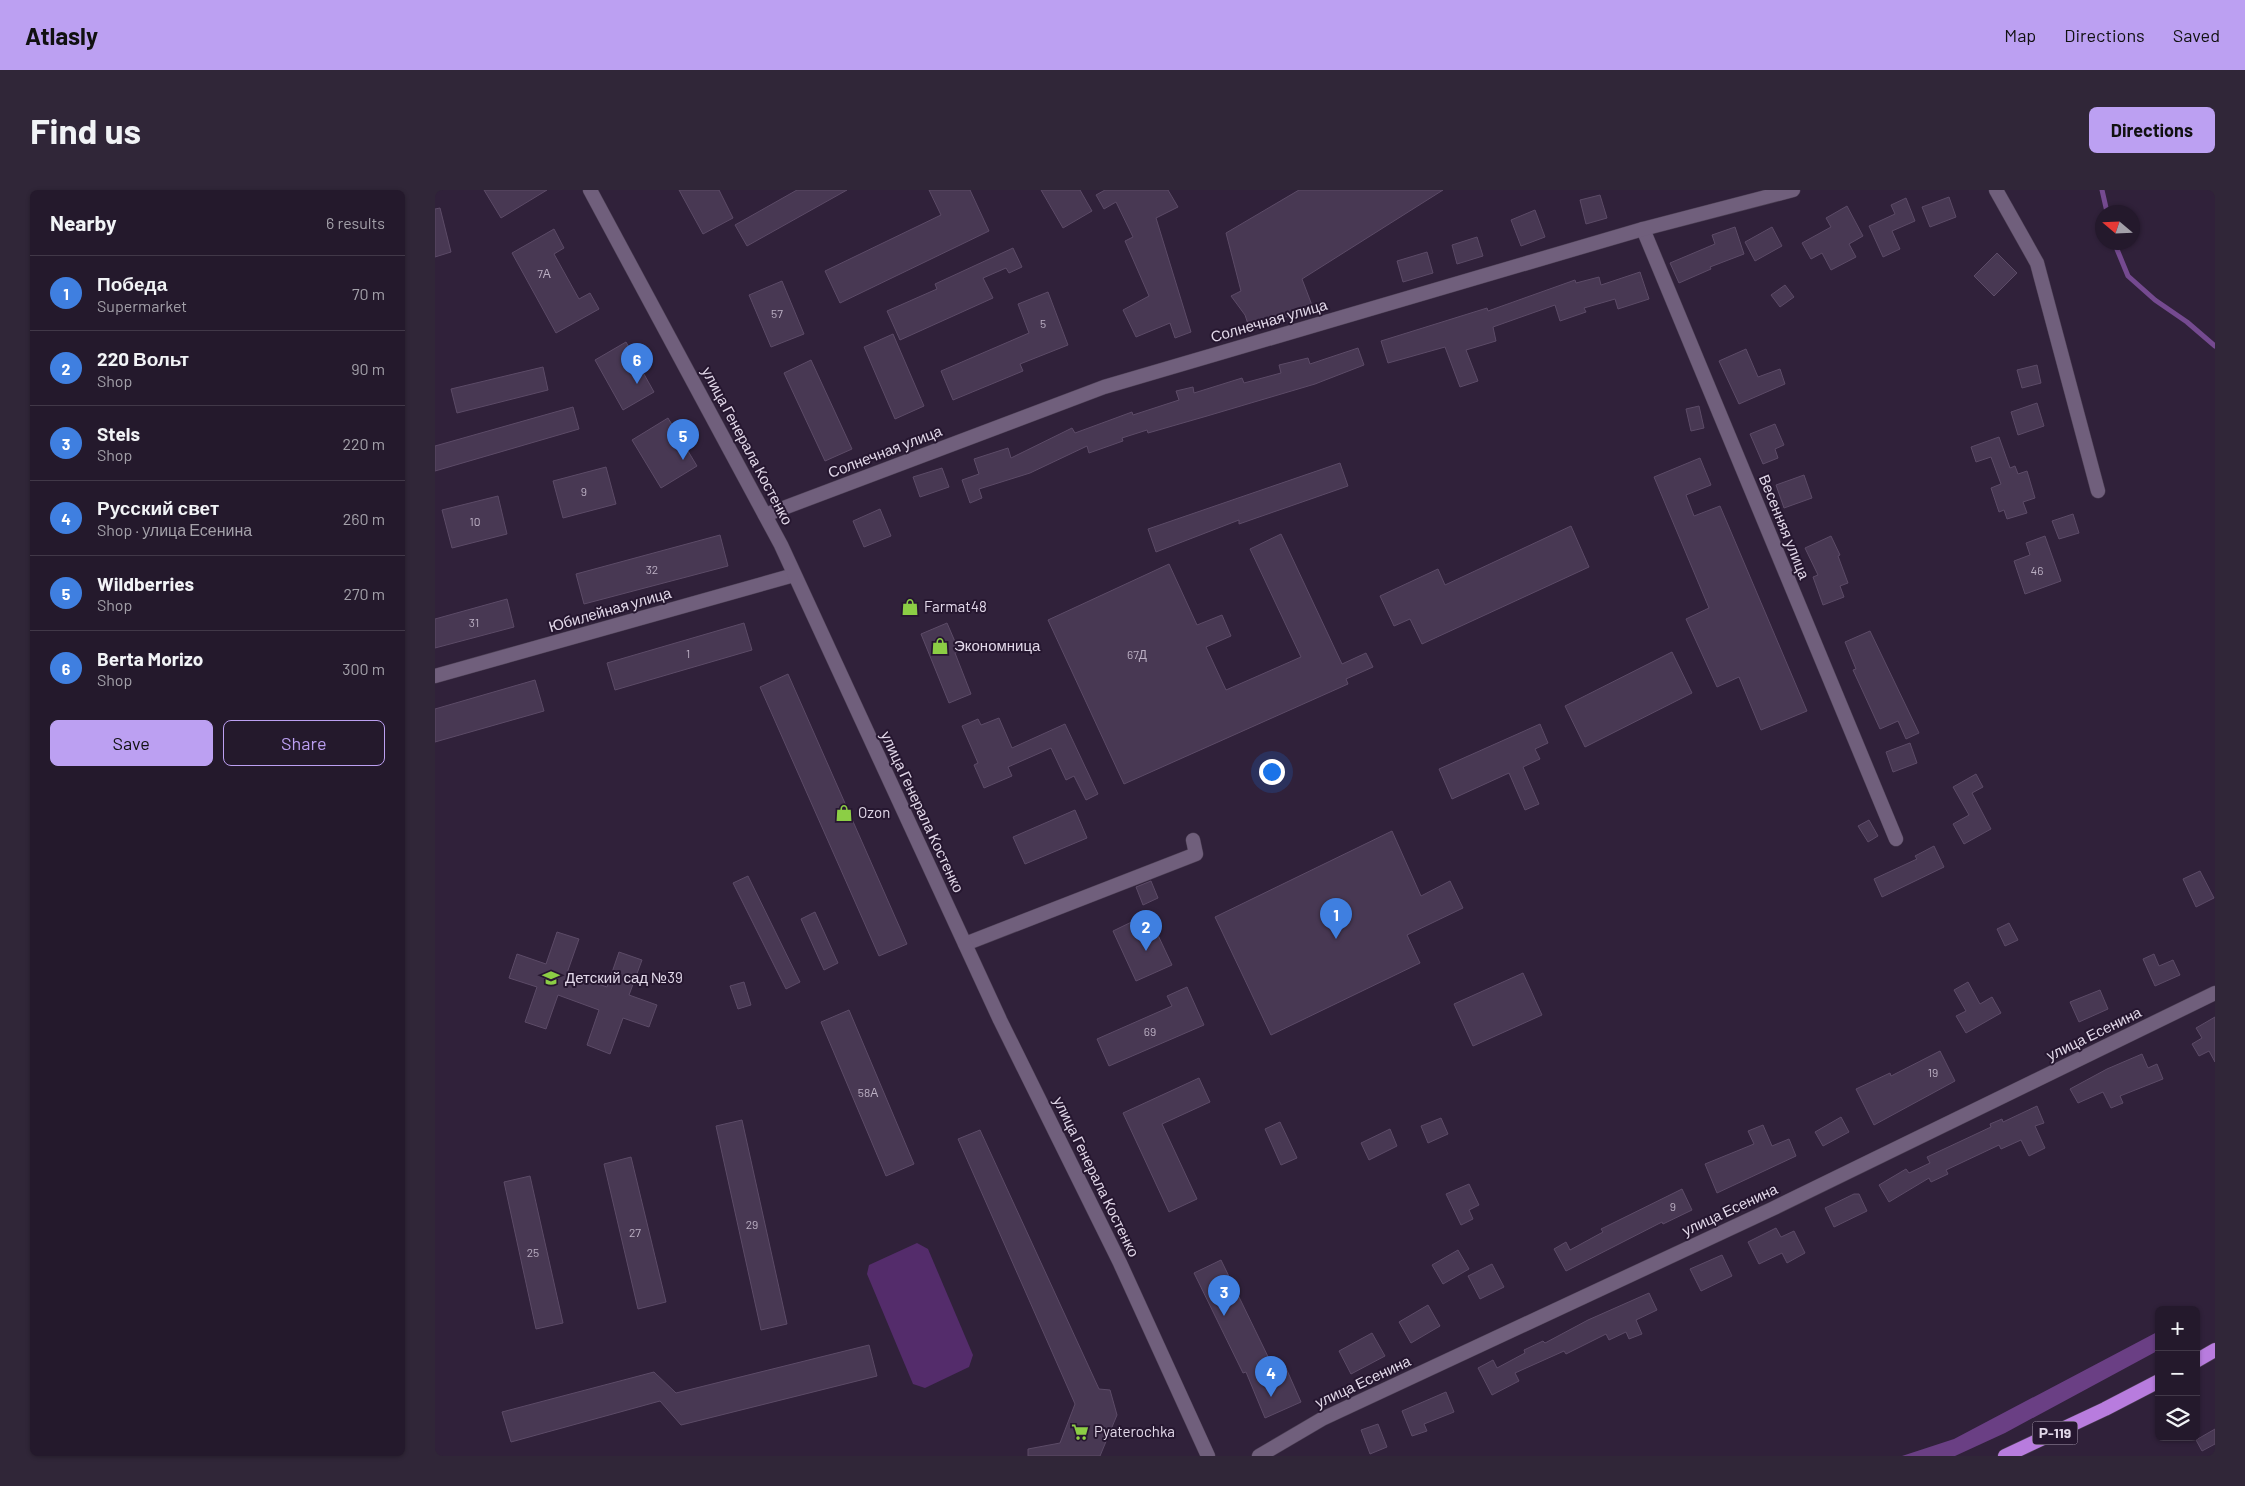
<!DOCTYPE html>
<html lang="en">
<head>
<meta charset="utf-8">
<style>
  :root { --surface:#24192c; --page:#302638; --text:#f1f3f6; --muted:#a3a0a9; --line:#413848; --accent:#bca0f2 }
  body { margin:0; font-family:Barlow,sans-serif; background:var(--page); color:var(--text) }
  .controls { position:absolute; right:15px; bottom:15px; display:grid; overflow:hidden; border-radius:8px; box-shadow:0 1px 4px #0004 }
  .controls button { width:45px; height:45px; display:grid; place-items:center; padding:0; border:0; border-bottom:1px solid var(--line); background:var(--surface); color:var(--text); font:25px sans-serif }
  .compass { position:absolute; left:1660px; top:15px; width:45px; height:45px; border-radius:50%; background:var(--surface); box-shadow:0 1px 4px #0004; rotate:289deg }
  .you { position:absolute; left:836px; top:581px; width:18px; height:18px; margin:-12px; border:4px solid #fff; border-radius:50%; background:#1a73e8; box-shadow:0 0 0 8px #1a73e833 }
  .badge { display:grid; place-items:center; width:32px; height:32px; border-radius:50%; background:var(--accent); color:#fff; font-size:16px; font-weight:700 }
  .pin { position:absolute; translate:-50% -41px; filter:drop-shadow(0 1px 2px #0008) }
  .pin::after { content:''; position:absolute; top:26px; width:18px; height:15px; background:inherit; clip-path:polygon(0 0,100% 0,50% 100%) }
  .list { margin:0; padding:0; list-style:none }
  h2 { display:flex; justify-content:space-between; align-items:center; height:65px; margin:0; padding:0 20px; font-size:21px }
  h2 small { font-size:16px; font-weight:400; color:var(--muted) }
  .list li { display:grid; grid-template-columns:32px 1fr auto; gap:15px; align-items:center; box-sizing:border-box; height:75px; padding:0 20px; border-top:1px solid var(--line) }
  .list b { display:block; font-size:19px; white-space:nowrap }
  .list p { margin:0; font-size:16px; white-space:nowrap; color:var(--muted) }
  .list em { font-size:16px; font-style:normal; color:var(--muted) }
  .actions { display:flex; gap:10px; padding:15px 20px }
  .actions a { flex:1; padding:11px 0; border:1px solid var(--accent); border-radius:8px; text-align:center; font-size:18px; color:var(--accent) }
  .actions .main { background:var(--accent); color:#111 }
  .icon { flex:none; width:28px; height:28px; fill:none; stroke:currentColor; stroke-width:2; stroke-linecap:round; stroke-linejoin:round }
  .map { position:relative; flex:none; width:1780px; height:1266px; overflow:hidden; border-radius:8px }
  header { display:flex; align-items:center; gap:30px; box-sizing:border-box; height:70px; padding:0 25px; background:var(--accent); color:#111 }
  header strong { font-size:24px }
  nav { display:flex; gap:28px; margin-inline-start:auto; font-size:18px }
  .intro { display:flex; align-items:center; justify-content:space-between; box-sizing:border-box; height:120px; padding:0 30px }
  h1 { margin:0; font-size:35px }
  .button { padding:12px 22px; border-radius:8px; background:var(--accent); color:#111; font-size:18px; font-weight:700 }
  main { display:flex; gap:30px; padding:0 30px }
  aside { flex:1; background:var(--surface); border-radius:8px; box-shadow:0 1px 4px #0004 }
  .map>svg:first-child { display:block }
  .green { fill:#542c6b }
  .forest { fill:#6a3f84 }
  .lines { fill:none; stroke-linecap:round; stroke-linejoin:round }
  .stream { stroke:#754a90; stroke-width:5 }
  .building { fill:#483853; stroke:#5c4b67 }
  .minor-casing { stroke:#4d4055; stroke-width:15 }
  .tertiary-casing { stroke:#4d4055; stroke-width:15 }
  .secondary-casing { stroke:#4d4055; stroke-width:15 }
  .trunk-casing { stroke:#4d4055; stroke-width:15 }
  .minor { stroke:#705f7c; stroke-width:14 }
  .tertiary { stroke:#705f7c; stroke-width:14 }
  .secondary { stroke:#705f7c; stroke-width:14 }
  .trunk { stroke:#b87cde; stroke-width:14 }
  .labels { text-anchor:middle; stroke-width:4; stroke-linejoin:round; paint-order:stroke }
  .number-label { font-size:12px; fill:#bcb0c4 }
  .shield { fill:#261730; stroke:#aa9eb2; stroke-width:1 }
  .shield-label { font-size:14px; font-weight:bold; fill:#e2d8e9 }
  .street-label { font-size:15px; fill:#e2d8e9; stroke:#261730 }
  .poi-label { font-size:15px; fill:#e2d8e9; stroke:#261730; text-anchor:start }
</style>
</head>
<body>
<header>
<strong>Atlasly</strong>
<nav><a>Map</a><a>Directions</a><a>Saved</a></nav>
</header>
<div class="intro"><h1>Find us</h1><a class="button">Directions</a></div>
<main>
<aside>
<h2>Nearby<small>6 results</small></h2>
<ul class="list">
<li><span class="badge" style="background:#3f7fe0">1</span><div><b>Победа</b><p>Supermarket</p></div><em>70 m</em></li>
<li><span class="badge" style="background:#3f7fe0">2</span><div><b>220 Вольт</b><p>Shop</p></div><em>90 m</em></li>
<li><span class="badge" style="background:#3f7fe0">3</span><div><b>Stels</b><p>Shop</p></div><em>220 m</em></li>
<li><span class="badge" style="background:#3f7fe0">4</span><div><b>Русский свет</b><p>Shop · улица Есенина</p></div><em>260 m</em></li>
<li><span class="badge" style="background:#3f7fe0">5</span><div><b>Wildberries</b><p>Shop</p></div><em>270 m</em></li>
<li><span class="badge" style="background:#3f7fe0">6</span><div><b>Berta Morizo</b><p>Shop</p></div><em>300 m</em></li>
</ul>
<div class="actions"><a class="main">Save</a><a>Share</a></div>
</aside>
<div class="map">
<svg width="1780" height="1266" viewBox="0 0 1780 1266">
  <rect width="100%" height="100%" fill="#30213a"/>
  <polygon class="green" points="482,1053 493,1059 538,1165 534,1177 490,1198 478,1194 432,1084 434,1075"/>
  <polygon class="forest" points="1724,1141 1724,1160 1570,1243 1520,1266 1467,1266 1519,1249"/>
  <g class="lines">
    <g class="stream">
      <polyline points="1667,0 1672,22"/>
      <polyline points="1679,52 1693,86 1720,110 1752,132 1780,156"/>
    </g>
  </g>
  <g class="building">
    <polygon points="49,0 112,0 66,28"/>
    <polygon points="244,0 284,0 298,28 268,44"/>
    <polygon points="362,0 412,0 312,56 300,35"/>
    <polygon points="494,0 535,0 554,41 405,113 390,81 506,25"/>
    <polygon points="606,0 645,0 657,21 628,38"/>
    <polygon points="670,0 733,0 743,17 721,28 756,142 740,148 735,133 701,147 688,120 714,106 690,51 698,47 681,12 669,19 661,5"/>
    <polygon points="864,0 1008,0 867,89 878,118 855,128 854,126 814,137 810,125 796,106 806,101 791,43"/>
    <polygon points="1165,5 1172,28 1151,34 1145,10"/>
    <polygon points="1514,7 1521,27 1495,37 1487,17"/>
    <polygon points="1471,8 1480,31 1457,41 1465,59 1448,67 1434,36 1460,24 1456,15"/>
    <polygon points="1412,16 1428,46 1414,54 1421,67 1396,80 1387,63 1376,69 1367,53 1396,37 1391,28"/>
    <polygon points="5,18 16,62 0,67 0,19"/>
    <polygon points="1100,20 1110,47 1086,56 1076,30"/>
    <polygon points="1300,37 1309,64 1275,77 1276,79 1244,93 1235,73 1280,54 1277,45"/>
    <polygon points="1337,37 1347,56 1320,71 1310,52"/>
    <polygon points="119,39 129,58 119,64 144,109 155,103 164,119 121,143 77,63"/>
    <polygon points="1042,47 1048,66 1022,74 1017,55"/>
    <polygon points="578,58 587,77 574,83 571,78 548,88 558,108 465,150 452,121 502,99 500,94"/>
    <polygon points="992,62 998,83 968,92 962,71"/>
    <polygon points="1562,63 1582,83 1559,106 1539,86"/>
    <polygon points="1205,82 1214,109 1183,119 1180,109 1149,118 1151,122 1125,131 1120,115 1058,137 1061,151 1031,160 1043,191 1025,197 1010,157 953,173 946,151 1052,118 1053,121 1140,90 1141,93 1164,87 1166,95"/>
    <polygon points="347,91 369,144 336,157 314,105"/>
    <polygon points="1350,95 1359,107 1345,117 1336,105"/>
    <polygon points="613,102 633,155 585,174 588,181 518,210 506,181 594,143 583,114"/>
    <polygon points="458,144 489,216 460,229 429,157"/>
    <polygon points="191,152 219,202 188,220 160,170"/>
    <polygon points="923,158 929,175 880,194 772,226 713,243 712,240 687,248 688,251 654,263 652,256 595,283 544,299 547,308 535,313 527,290 544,284 539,269 573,258 576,268 637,238 640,243 697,222 698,225 744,210 741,201 758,197 759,203 807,188 809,193 846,183 844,175 873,168 875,174"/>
    <polygon points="1311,159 1323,187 1345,179 1350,194 1304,214 1284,171"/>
    <polygon points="376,170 417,259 390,271 349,183"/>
    <polygon points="1602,175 1606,193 1587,198 1582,180"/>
    <polygon points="108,177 113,200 22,223 16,199"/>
    <polygon points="1602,213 1609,236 1583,245 1576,222"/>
    <polygon points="1264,216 1269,238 1256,241 1251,219"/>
    <polygon points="138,217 144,239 0,281 0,256"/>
    <polygon points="233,228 262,276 226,298 197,250"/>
    <polygon points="1340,234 1349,255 1340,259 1343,268 1328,274 1315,244"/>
    <polygon points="1564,247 1575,278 1580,276 1583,284 1592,281 1600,308 1588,312 1592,323 1572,329 1569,320 1564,322 1556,298 1566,294 1556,267 1541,272 1536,257"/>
    <polygon points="1265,268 1276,295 1251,305 1259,326 1285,316 1372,521 1326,540 1304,487 1282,497 1251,429 1274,418 1219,287"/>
    <polygon points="905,273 913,296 804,334 804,330 721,362 713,339"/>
    <polygon points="171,277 181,314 128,328 118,291"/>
    <polygon points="507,278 514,297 485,307 478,287"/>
    <polygon points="1369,285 1377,308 1349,318 1341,295"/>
    <polygon points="63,306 72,344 17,358 7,320"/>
    <polygon points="445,319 456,346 429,357 418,331"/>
    <polygon points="1638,324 1644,343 1624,349 1617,331"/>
    <polygon points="1136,336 1154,377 987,454 975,429 959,436 945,406 1003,379 1010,395"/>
    <polygon points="846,344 907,474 931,463 938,477 911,489 913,494 689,594 613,430 734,374 762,435 787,425 796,446 771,457 791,500 866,467 815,359"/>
    <polygon points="285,345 293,376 149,414 141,384"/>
    <polygon points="1396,346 1405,365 1403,366 1413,393 1405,396 1409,407 1388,415 1378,387 1383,385 1370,358"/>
    <polygon points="1610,346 1626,391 1590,404 1579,371 1595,365 1591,353"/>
    <polygon points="72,409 79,437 0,458 0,429"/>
    <polygon points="309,433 317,460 180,500 172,473"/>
    <polygon points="512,433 524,461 520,463 536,504 514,513 486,444"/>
    <polygon points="1435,441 1484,543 1471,549 1463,531 1445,539 1418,480 1421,479 1410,452"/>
    <polygon points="1237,462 1257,503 1150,557 1130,516"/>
    <polygon points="353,484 472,754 444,766 325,497"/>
    <polygon points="100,490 109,521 0,552 0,519"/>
    <polygon points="564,528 577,558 630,534 663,604 651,610 639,586 631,590 616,558 573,577 577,586 549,598 539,575 543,573 527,536 543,529 546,535"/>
    <polygon points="1105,534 1113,553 1100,559 1105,569 1088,577 1104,614 1090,620 1074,583 1017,609 1004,579"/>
    <polygon points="1475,553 1482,573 1458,582 1451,562"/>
    <polygon points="1541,584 1548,597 1537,603 1556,639 1529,654 1518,634 1534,625 1518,597"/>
    <polygon points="640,620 652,648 590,674 578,647"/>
    <polygon points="1434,630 1443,646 1433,652 1423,636"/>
    <polygon points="957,641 986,706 1015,691 1028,718 972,745 985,773 836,845 780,727"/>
    <polygon points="1499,656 1509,677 1447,707 1439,689 1482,669 1480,666"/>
    <polygon points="1765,681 1779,708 1761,717 1748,689"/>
    <polygon points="313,686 365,792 351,799 298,693"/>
    <polygon points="716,691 723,708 708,715 701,697"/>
    <polygon points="380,722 403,773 389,780 366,729"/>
    <polygon points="713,724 737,775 701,791 678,741"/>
    <polygon points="1574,733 1583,750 1570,756 1562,739"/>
    <polygon points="122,742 144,749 132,783 172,797 184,762 207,770 194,805 222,815 214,837 188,828 175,864 152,855 164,820 123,805 111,839 90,832 102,797 74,788 82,764 111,774"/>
    <polygon points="1719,764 1724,776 1738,770 1745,785 1720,796 1708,769"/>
    <polygon points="1088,783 1107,825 1038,856 1019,814"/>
    <polygon points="309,792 316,815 303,819 295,796"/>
    <polygon points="1533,792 1545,814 1557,807 1566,823 1531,843 1521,826 1531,821 1519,800"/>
    <polygon points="752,797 769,835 674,876 662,849 737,816 732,806"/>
    <polygon points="1665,800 1673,819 1644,832 1635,812"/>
    <polygon points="414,820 479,974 451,986 386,832"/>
    <polygon points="1780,827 1780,872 1774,861 1764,866 1757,854 1767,848 1761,838"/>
    <polygon points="1505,861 1520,891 1439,935 1421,899 1455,883 1456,886"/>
    <polygon points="1707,864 1713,878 1722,874 1728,889 1685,906 1688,913 1676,918 1668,902 1643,913 1635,899 1672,879"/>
    <polygon points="764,888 775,912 727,934 762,1009 734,1022 688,923"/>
    <polygon points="1602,916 1609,933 1600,936 1610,958 1594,966 1586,950 1566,959 1564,955 1511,980 1513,984 1496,992 1494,988 1454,1012 1444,995 1471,979 1474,983 1495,973 1492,967 1556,937 1555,934 1567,929 1568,932"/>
    <polygon points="1406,927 1414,942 1388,956 1380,942"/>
    <polygon points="1006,928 1013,944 993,953 986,936"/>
    <polygon points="307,930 352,1134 326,1140 281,936"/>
    <polygon points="845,932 862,968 846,975 830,939"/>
    <polygon points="1328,935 1337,956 1354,949 1361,966 1282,1003 1270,974 1319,954 1313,941"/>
    <polygon points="955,939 962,956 934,970 926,953"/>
    <polygon points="545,940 664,1199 675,1200 682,1225 665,1266 593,1266 593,1259 625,1253 640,1214 523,949"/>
    <polygon points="196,967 231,1112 203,1119 169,974"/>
    <polygon points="95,986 128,1133 101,1139 69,992"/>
    <polygon points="1034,994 1044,1015 1034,1020 1038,1029 1026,1035 1011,1004"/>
    <polygon points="1247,999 1257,1020 1228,1034 1227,1032 1131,1081 1119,1059 1131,1052 1135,1060 1168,1042 1166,1039"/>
    <polygon points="1419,1004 1424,1004 1432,1021 1399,1037 1390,1018"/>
    <polygon points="1341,1038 1346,1047 1359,1041 1370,1063 1352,1073 1347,1063 1324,1074 1313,1052"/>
    <polygon points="1023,1060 1034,1079 1008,1094 997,1075"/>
    <polygon points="1287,1065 1297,1086 1266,1101 1255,1079"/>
    <polygon points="786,1070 841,1183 851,1178 866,1212 830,1228 811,1182 808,1183 759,1083"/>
    <polygon points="1057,1074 1069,1097 1045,1109 1033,1086"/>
    <polygon points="1214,1103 1222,1120 1201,1130 1207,1144 1194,1149 1191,1142 1174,1150 1171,1144 1131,1164 1129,1161 1080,1183 1084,1191 1057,1205 1043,1178 1058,1170 1062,1178 1090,1163 1089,1160 1108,1151 1110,1153 1153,1130"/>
    <polygon points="993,1115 1005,1136 976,1153 964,1132"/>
    <polygon points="937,1143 950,1166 916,1184 904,1161"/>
    <polygon points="434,1155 442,1186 246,1235 225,1211 76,1252 67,1222 219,1182 241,1203"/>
    <polygon points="1011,1202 1019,1222 989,1234 992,1241 977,1246 967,1221"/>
    <polygon points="943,1234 952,1257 935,1264 926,1240"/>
    <polygon points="1780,1239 1780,1254 1767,1261 1761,1250"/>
  </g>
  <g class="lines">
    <g class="minor-casing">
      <g id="minor">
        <polyline points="1561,0 1602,73 1663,301"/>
        <polyline points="1208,39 1461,649"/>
        <polyline points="330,325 669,197 1208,39 1358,0"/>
        <polyline points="530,754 761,664 758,650"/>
        <polyline points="824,1266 887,1229 1337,1019 1780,803"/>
      </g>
    </g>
    <g class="tertiary-casing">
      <polyline id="tertiary" points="0,486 359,385"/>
    </g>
    <g class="secondary-casing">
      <polyline id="secondary" points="155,0 346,355 565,830 685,1073 773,1266"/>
    </g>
    <g class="trunk-casing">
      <g id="trunk">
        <polyline points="1761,1171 1780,1160"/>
        <polyline points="1570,1266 1670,1219 1724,1191"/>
      </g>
    </g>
    <use href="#minor" class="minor"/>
    <use href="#tertiary" class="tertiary"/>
    <use href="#secondary" class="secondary"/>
    <use href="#trunk" class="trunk"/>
  </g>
  <defs>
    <g id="shop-bare" transform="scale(1.35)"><path d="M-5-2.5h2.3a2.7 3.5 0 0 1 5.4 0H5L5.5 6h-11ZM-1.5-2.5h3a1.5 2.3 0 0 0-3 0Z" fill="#8cce45" stroke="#261730" stroke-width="2.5" paint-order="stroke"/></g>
    <g id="school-bare" transform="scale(1.35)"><path d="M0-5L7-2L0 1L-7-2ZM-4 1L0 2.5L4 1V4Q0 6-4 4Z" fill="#8cce45" stroke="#261730" stroke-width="2.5" paint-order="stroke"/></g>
    <g id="supermarket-bare" transform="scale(1.35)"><path d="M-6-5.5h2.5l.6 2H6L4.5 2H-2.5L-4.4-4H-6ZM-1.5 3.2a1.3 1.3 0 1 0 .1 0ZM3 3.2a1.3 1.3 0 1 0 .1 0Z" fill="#8cce45" stroke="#261730" stroke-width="2.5" paint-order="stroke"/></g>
  </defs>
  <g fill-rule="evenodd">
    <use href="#shop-bare" x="475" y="417"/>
    <use href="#shop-bare" x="505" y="456"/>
    <use href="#shop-bare" x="409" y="623"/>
    <use href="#school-bare" x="116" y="788"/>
    <use href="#supermarket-bare" x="645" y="1242"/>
  </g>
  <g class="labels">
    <g class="number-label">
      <text x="109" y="88">7А</text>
      <text x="342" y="128">57</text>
      <text x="608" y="138">5</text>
      <text x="149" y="306">9</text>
      <text x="40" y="336">10</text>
      <text x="217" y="384">32</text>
      <text x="1602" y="385">46</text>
      <text x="39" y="437">31</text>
      <text x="253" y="468">1</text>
      <text x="702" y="469">67Д</text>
      <text x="715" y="846">69</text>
      <text x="1498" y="887">19</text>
      <text x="433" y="907">58А</text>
      <text x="1238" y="1021">9</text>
      <text x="317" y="1039">29</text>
      <text x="200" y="1047">27</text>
      <text x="98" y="1067">25</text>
    </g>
    <rect class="shield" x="1597.5" y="1231.5" width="45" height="23" rx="4"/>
    <g class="shield-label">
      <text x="1620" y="1248">Р-119</text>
    </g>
    <g class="street-label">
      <text transform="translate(834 131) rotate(-16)" y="5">Солнечная улица</text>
      <text transform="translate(312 256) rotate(62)" y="5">улица Генерала Костенко</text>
      <text transform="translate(450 262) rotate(-21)" y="5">Солнечная улица</text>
      <text transform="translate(1349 337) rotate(68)" y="5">Весенняя улица</text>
      <text transform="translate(175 420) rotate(-16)" y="5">Юбилейная улица</text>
      <text transform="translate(487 622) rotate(65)" y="5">улица Генерала Костенко</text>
      <text transform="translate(1659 844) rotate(-26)" y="5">улица Есенина</text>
      <text transform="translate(661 987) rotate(64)" y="5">улица Генерала Костенко</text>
      <text transform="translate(1295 1020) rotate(-25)" y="5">улица Есенина</text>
      <text transform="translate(928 1192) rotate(-25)" y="5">улица Есенина</text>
    </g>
    <g class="poi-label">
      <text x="489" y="422">Farmat48</text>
      <text x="519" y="461">Экономница</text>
      <text x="423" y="628">Ozon</text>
      <text x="130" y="793">Детский сад №39</text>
      <text x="659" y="1247">Pyaterochka</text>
    </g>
  </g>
</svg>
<div class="controls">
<button>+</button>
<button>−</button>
<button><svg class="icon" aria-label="layers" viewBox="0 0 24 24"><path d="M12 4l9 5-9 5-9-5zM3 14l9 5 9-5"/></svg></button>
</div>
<svg class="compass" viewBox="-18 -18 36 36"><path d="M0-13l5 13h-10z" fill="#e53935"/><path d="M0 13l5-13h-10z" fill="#a3a0a9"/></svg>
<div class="you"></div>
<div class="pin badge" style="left:901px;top:749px;background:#3f7fe0">1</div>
<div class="pin badge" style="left:711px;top:761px;background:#3f7fe0">2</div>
<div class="pin badge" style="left:789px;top:1126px;background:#3f7fe0">3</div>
<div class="pin badge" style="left:836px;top:1207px;background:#3f7fe0">4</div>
<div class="pin badge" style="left:248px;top:270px;background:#3f7fe0">5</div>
<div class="pin badge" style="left:202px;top:194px;background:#3f7fe0">6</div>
</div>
</main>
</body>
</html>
